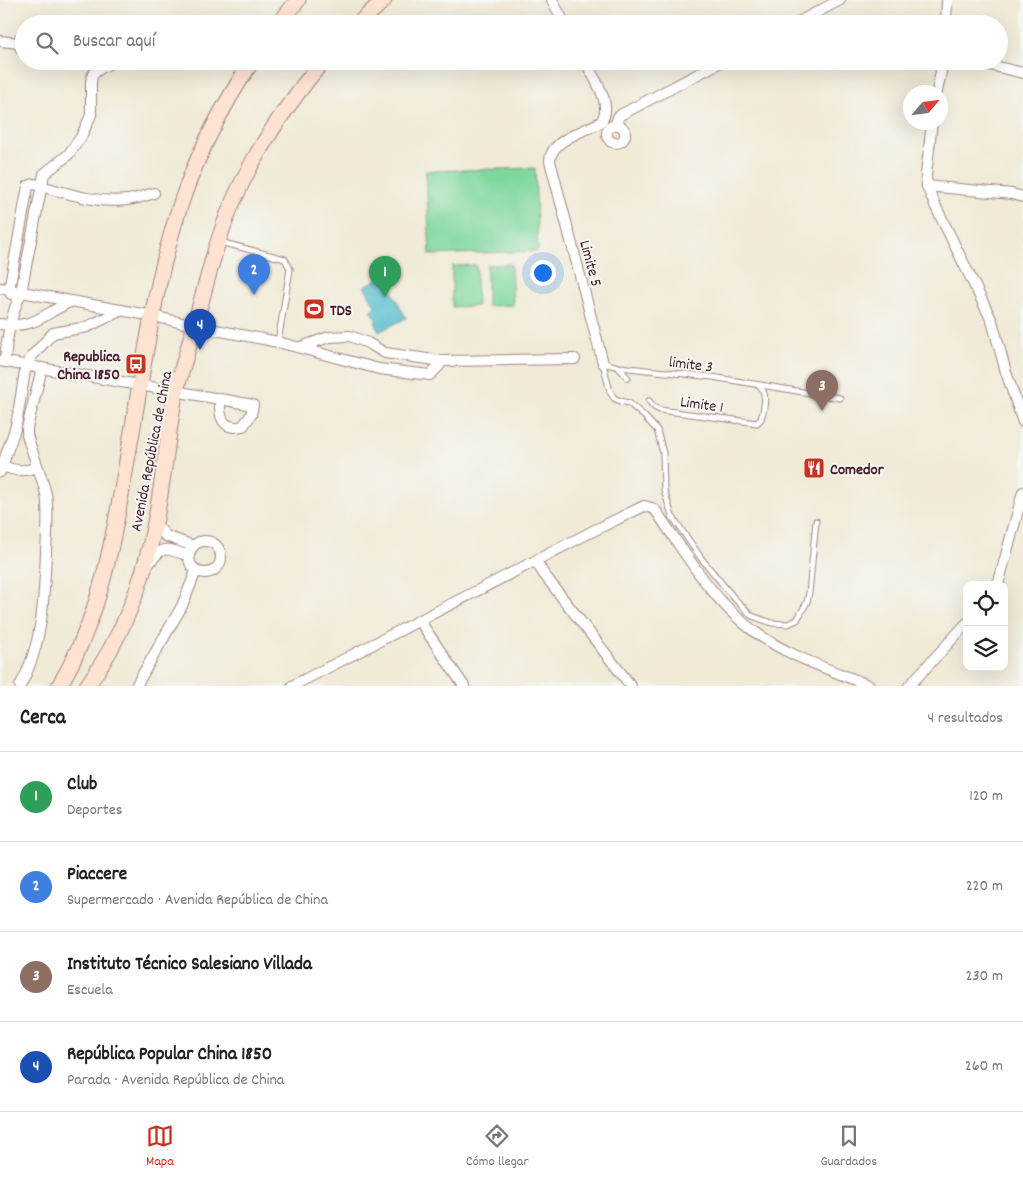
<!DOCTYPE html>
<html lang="es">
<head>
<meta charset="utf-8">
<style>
  :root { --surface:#fff; --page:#f2f2f2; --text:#222; --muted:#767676; --line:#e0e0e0; --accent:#c8321e }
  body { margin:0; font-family:Dekko,sans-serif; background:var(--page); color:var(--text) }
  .controls { position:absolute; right:15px; bottom:15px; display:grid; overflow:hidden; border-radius:10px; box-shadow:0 5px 20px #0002 }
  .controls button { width:45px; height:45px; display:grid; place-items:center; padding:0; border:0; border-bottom:1px solid var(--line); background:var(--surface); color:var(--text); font:25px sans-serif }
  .compass { position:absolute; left:903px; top:85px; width:45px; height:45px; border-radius:50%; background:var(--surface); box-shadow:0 5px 20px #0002; rotate:62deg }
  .you { position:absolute; left:542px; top:272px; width:18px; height:18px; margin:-12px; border:4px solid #fff; border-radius:50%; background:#1a73e8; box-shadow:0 0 0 8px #1a73e833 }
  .badge { display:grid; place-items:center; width:32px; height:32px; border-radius:50%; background:var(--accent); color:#fff; font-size:16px; font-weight:700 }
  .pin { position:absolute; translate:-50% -41px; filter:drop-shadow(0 1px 2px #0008) }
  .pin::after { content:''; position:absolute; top:26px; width:18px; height:15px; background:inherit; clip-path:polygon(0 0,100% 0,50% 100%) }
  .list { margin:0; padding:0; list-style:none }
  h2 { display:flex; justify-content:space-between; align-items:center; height:65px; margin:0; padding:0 20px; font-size:21px }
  h2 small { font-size:16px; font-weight:400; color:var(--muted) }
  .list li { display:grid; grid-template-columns:32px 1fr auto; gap:15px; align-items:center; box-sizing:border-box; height:90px; padding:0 20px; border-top:1px solid var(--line) }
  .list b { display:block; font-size:19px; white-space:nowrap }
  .list p { margin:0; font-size:16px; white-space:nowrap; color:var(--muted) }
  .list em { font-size:16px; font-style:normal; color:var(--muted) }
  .icon { flex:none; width:28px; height:28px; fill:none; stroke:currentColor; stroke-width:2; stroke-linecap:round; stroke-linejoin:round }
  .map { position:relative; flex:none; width:1023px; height:686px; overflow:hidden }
  .search { position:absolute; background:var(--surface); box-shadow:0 5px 20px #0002; left:15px; right:15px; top:15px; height:55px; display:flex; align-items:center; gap:12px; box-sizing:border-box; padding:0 18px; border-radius:28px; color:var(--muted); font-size:19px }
  .sheet { height:425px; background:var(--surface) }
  nav { display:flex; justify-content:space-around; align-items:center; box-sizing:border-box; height:70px; border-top:1px solid var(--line); background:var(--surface); font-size:14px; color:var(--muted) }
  nav a { display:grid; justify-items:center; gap:2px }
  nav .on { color:var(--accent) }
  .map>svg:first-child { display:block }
  .green { fill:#7ed79d; stroke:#647b64 }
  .water { fill:#53becf; stroke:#4e6e7d }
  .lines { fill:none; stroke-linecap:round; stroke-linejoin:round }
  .lane-casing { stroke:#9d8480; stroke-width:7 }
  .street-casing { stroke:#9d8480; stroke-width:12 }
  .secondary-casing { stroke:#9d8480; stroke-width:17 }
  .lane { stroke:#fff; stroke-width:5 }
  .street { stroke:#fff; stroke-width:10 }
  .secondary { stroke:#fee3d2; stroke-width:15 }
  .labels { text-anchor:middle; stroke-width:4; stroke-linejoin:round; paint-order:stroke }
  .street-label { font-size:16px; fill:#4a1f2b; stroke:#f6f6f2 }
  .poi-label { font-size:16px; font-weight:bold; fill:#4a1f2b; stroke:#f6f6f2; text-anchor:start }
</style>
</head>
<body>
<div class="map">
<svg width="1023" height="686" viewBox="0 0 1023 686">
  <rect width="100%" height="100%" fill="#f6f6f2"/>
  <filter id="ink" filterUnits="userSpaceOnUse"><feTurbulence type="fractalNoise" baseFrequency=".02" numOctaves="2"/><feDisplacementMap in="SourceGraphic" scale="10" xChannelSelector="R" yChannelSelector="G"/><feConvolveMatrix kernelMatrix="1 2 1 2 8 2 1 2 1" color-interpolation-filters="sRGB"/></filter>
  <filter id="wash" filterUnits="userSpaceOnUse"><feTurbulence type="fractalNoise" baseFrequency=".0096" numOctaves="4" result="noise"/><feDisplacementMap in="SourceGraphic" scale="20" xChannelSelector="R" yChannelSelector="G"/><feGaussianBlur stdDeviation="1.12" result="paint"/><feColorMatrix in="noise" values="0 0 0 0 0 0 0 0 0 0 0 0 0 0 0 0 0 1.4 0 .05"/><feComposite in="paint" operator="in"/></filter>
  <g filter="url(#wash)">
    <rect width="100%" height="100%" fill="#f0ead6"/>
    <g class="green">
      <polygon points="535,168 538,251 430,255 426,171"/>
      <polygon points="511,264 513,305 487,306 487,265"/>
      <polygon points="476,265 477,306 452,307 452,266"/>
    </g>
    <polygon class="water" points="384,276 406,318 379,332 375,322 377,321 371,310 376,307 364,286"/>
  </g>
  <g filter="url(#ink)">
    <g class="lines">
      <g class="lane-casing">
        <g id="lane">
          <polyline points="220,242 285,259 290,269 278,342"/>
          <polyline points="619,368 628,378"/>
          <path d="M 649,401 L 654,407 L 660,410 L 757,423 L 761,419 C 764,409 768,394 760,386"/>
          <polyline points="816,521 809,593 807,602 797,620 788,624 772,623 752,616 733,597 701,558 672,516 664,490 663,453 657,430 644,416 629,403 620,401 614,398 610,392 603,363 619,367 712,377 840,398"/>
        </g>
      </g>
      <g class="street-casing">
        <g id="street">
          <polyline points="552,0 565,24"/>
          <polyline points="795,24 840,0"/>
          <polyline points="946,24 947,0"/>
          <path d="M 24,34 C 17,39 17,46 24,51"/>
          <polyline points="0,41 19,43"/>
          <path d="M 585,61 C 593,77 614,104 601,122 C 585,131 550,140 550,161 L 603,363"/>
          <polyline points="973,61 1023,73"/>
          <polyline points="937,92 943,61"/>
          <polyline points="932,122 926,175 927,186 935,205 992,321 1006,372 1023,422"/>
          <polyline points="616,125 618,117 622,114 723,61"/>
          <circle cx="616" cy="134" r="9"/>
          <polyline points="927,186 1012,194 1023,197"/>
          <polyline points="0,288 153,316 195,326 278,342 379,369 430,375 439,366 442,361"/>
          <path d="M 11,294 L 9,290 L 28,186 L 34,184 C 64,192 95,204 127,200 C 136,199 145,196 154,193"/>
          <path d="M 0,324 C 36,329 41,315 70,302"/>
          <polyline points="301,347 329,337 350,336 368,343 385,353 442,361 575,359"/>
          <path d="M 0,361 L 220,399 C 219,416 222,431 243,426 L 251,415 L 253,405 L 220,399"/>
          <path d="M 5,361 C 6,338 12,313 21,292 L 44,174 L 68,155 L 81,137 L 91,115 L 91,81 L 93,74 L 101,68 L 115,61"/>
          <path d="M 2,466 C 15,471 25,472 37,467"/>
          <polyline points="0,472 16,426 26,365 32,356 53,333 87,327 122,310"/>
          <polyline points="155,524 166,536 193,546"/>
          <circle cx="205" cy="557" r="16"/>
          <polyline points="536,561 543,573 631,686"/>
          <path d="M 148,565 C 163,544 166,548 189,556"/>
          <polyline points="998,585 1023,492"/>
          <polyline points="419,620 464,686"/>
          <path d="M 20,686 C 43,645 44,598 46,552 C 47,533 49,512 46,494 C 41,474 33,455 27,435 L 27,428 L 42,368"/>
          <polyline points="136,686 182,606 196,571"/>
          <path d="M 292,686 L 595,530 L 644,506 L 652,508 L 656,511 C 686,554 713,602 755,632 C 789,657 832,670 870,686"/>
          <polyline points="909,686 967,623"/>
        </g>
      </g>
      <g class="secondary-casing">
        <g id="secondary">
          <polyline points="279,24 298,0"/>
          <polyline points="358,24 384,0"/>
          <path d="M 59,686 C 102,615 114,535 128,455 C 143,370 154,282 182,200 C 199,150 224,104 252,61"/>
          <path d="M 87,686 C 122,638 144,581 155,523 C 163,483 167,441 174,400 C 179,376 188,351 194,327 C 206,286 215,244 232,204 C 254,153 287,104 323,61"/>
        </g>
      </g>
      <use href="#lane" class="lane"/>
      <use href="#street" class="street"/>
      <use href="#secondary" class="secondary"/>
    </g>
  </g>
  <defs>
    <g id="stadium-square" transform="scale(1.125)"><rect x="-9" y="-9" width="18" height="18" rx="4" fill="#c8321e" stroke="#f6f6f2"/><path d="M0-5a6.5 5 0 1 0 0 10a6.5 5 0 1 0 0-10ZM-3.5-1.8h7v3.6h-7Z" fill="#fff"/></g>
    <g id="bus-square" transform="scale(1.125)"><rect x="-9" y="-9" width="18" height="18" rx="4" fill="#c8321e" stroke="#f6f6f2"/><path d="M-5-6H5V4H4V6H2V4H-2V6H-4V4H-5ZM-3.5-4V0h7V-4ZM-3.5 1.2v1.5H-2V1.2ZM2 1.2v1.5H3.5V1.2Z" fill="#fff"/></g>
    <g id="restaurant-square" transform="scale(1.125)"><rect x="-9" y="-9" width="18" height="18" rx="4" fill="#c8321e" stroke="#f6f6f2"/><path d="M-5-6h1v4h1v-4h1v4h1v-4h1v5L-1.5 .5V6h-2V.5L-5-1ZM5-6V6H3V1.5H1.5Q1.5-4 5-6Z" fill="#fff"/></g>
  </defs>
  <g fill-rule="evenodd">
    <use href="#stadium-square" x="314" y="309"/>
    <use href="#bus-square" x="136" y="364"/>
    <use href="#restaurant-square" x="814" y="468"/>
  </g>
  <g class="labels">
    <g class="street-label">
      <text transform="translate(592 263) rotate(75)" y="6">Limite 5</text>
      <text transform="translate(691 363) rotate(7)" y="6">limite 3</text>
      <text transform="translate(702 403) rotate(8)" y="6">Limite 1</text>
      <text transform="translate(150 451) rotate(-79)" y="6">Avenida República de China</text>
    </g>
    <g class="poi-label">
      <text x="330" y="315">TDS</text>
      <text x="120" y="361" text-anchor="end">Republica<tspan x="120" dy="18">China 1850</tspan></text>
      <text x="830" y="474">Comedor</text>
    </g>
  </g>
</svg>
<div class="controls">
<button><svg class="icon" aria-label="locate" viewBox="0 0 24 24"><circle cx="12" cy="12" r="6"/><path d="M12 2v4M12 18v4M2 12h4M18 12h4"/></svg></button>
<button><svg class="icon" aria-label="layers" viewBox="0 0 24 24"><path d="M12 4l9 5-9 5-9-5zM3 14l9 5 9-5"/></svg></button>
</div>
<svg class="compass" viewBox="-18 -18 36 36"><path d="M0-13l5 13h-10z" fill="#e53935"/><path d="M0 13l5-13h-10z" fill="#767676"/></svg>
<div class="you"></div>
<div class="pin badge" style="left:385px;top:297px;background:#2e9e5b">1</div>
<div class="pin badge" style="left:254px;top:295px;background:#3f7fe0">2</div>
<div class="pin badge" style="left:822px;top:411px;background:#8d6e63">3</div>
<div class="pin badge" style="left:200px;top:350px;background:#1a4fb4">4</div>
<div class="search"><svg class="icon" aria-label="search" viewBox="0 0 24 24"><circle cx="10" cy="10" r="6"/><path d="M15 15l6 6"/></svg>Buscar aquí</div>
</div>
<section class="sheet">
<h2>Cerca<small>4 resultados</small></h2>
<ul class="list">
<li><span class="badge" style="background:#2e9e5b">1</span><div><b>Club</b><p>Deportes</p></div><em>120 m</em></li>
<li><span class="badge" style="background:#3f7fe0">2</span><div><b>Piaccere</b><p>Supermercado · Avenida República de China</p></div><em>220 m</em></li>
<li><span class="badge" style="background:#8d6e63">3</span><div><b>Instituto Técnico Salesiano Villada</b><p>Escuela</p></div><em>230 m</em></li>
<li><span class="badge" style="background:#1a4fb4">4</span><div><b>República Popular China 1850</b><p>Parada · Avenida República de China</p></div><em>260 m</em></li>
</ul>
</section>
<nav>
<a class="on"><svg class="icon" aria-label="map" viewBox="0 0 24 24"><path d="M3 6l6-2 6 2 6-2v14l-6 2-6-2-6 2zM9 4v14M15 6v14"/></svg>Mapa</a>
<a><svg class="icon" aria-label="directions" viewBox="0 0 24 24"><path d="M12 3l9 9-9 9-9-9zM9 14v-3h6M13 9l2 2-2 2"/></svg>Cómo llegar</a>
<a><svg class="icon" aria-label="saved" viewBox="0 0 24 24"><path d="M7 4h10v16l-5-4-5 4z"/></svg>Guardados</a>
</nav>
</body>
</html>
